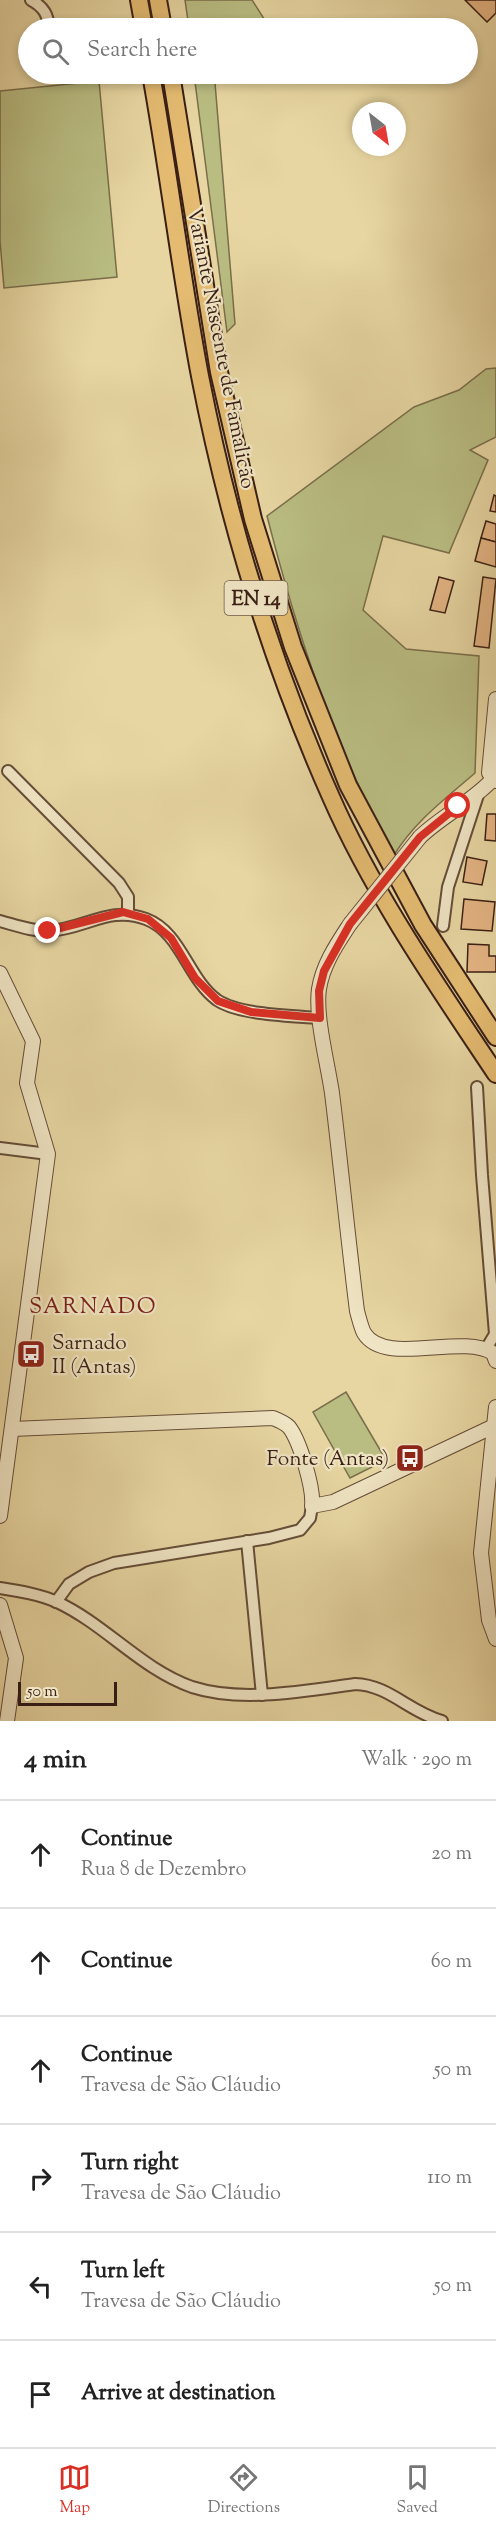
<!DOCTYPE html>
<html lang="en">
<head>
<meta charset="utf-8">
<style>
  :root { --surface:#fff; --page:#f6f6f6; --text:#222; --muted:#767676; --line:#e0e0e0; --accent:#d93025 }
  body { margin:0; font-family:"Sorts Mill Goudy",serif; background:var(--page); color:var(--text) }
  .compass { position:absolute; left:352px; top:102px; width:54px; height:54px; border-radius:50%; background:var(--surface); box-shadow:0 3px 9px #0003; rotate:149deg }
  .scale { position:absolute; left:18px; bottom:15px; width:99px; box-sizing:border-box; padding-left:6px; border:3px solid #3a1f15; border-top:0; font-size:16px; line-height:21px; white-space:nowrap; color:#3a1f15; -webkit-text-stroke:4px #efe4c3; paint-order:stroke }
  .stop { position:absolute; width:18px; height:18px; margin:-14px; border:4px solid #d93025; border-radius:50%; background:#fff }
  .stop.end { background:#d93025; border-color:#fff; box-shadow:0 2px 6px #0008 }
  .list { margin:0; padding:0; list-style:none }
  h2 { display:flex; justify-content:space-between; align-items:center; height:78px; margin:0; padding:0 24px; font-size:26px }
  h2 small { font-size:20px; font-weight:400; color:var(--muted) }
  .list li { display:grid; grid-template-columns:39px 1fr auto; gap:18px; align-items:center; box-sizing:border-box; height:108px; padding:0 24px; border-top:2px solid var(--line) }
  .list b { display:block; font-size:22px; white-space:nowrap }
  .list p { margin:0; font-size:20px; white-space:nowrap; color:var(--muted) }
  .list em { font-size:20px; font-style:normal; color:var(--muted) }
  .icon { flex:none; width:33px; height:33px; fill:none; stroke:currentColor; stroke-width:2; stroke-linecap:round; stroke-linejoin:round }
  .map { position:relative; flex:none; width:496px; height:1721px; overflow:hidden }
  .search { position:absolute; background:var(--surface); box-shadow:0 3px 9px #0003; left:18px; right:18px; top:18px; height:66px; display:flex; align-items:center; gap:15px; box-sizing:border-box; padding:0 21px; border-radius:33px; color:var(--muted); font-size:22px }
  .sheet { height:726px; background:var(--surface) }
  nav { display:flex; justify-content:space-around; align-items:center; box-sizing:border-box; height:84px; border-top:2px solid var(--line); background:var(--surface); font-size:16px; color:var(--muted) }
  nav a { display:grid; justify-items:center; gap:3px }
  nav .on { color:var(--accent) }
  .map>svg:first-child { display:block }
  .green { fill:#b9bd82; stroke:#7a6e4c; stroke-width:1.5 }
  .building { fill:#e4b483; stroke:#3a1f15; stroke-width:1.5 }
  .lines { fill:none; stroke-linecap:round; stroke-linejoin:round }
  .minor-casing { stroke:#654d38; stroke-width:14 }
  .tertiary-casing { stroke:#654d38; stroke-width:16 }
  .trunk-casing { stroke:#3a1f15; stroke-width:20 }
  .minor { stroke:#efe4c3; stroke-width:10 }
  .tertiary { stroke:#efe4c3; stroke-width:14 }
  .trunk { stroke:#e4bb71; stroke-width:16 }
  .tertiary-bridge-casing { stroke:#654d38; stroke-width:16; stroke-linecap:butt }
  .tertiary-bridge { stroke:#efe4c3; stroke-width:14 }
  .route { stroke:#d93025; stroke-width:8 }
  .labels { text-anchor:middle; stroke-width:4.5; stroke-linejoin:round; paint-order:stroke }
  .shield { fill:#efe4c3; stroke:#705a49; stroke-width:1.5 }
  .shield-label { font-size:20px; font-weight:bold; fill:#3a1f15 }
  .street-label { font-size:21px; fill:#3a1f15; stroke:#efe4c3 }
  .poi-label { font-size:21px; fill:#3a1f15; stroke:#efe4c3; text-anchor:start }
  .neighbourhood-label { font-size:22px; letter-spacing:1.5px; fill:#7a1f14; stroke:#efe4c3 }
</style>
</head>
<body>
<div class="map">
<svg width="496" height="1721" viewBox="0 0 496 1721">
  <rect width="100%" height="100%" fill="#e7d6a2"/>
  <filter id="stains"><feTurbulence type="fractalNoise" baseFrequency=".00333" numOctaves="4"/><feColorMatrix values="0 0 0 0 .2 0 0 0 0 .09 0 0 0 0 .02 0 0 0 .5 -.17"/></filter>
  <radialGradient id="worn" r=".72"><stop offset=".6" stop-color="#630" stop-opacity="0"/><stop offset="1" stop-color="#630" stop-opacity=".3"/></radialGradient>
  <g class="green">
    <polygon points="185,0 252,0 270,28 189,28"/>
    <polygon points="194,74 257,74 215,83 235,324 227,332"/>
    <polygon points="99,81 117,277 4,288 0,241 0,91"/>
    <path d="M 496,368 L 496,437 L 470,450 L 488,460 L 449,553 L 383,536 L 363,610 L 406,649 L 479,656 L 475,773 C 445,799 415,821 394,855 C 334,749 297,633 267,516 L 414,407 L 459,390 L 486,369 Z"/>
    <polygon points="346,1392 386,1460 350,1478 313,1412"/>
  </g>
  <g class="building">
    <polygon points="465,0 496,0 496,13 487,22"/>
    <polygon points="494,495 496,496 496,512 490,511"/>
    <polygon points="486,521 496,524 496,542 481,538"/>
    <polygon points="481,538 496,542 496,567 475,561"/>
    <polygon points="439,577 454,581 445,613 430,610"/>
    <polygon points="483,577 496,579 489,648 474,646"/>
    <polygon points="487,814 496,814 496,841 485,840"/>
    <polygon points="467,857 487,861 482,885 463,882"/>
    <polygon points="464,899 495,902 492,931 461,929"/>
    <polygon points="468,944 489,945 489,956 496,956 496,972 467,972"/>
  </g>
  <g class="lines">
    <g class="minor-casing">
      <g id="minor">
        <path d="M 31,0 C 44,7 48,15 49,28"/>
        <polyline points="8,771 119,883 128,897 128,914"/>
        <path d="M 0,921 C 15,925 34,932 49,931 C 85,929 110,905 146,919 C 181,932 188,979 217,1000 C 239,1015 293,1016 320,1018"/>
        <polyline points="443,926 448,887 478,795"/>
        <polyline points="477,1087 482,1175 495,1334 486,1349"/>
        <polyline points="0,1148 48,1154"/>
        <polyline points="247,1541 262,1695"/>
        <path d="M 0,1588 C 19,1591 39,1594 57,1602 C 106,1625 141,1669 192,1687 C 241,1703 305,1691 355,1684 C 389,1685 409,1712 442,1721"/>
        <polyline points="56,1602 69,1584 89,1572 114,1563 269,1538 300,1530 310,1518 312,1506"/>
      </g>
    </g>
    <g class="tertiary-casing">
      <g id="tertiary">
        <polyline points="496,699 489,773 496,781"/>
        <path d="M 420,837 C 443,815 472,802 493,779"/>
        <path d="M 350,924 C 337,944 323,964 319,989 C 315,1016 328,1065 332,1093 C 341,1166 348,1239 357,1311 C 359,1318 361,1327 364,1333 C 385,1367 461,1333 493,1353 L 496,1361"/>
        <polyline points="0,973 33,1041 27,1083 48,1154 0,1516"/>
        <polyline points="496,1407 481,1553 489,1620 496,1639"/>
        <path d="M 12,1429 L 273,1418 C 278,1420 285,1423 289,1427 C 300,1441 314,1489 312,1506 L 333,1502 L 494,1426"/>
        <polyline points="0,1605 16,1658 7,1721"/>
      </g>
    </g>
    <g class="trunk-casing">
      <g id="trunk">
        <polyline points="139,0 144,28"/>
        <polyline points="158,0 163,28"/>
        <path d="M 151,74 C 169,174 181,276 200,376 C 228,521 271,662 331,797 C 373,893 438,987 496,1074"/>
        <polyline points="171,74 219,372 253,519 293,647 348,785 423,925 496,1037"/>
      </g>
    </g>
    <use href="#minor" class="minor"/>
    <use href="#tertiary" class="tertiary"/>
    <use href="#trunk" class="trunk"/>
    <g class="tertiary-bridge-casing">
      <polyline id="tertiary-bridge" points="350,924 420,837"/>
    </g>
    <use href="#tertiary-bridge" class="tertiary-bridge"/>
  </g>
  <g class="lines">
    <polyline class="route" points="48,931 123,912 148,919 171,938 195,978 218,1001 251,1012 320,1018 319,991 324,971 350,924 420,837 458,806"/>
  </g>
  <defs>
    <g id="bus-square" transform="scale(1.5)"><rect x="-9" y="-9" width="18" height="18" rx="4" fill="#8f2418" stroke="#efe4c3"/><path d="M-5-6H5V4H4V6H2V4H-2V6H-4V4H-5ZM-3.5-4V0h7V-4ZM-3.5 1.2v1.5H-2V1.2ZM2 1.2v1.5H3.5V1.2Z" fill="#fff"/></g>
  </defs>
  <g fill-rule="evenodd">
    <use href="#bus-square" x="31" y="1354"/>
    <use href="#bus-square" x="410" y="1458"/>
  </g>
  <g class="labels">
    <rect class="shield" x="224.5" y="581" width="63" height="34" rx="4.5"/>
    <g class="shield-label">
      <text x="256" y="605">EN 14</text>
    </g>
    <g class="street-label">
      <text transform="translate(222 348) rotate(79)" y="7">Variante Nascente de Famalicão</text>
    </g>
    <g class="poi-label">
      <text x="52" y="1349">Sarnado<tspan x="52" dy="24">II (Antas)</tspan></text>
      <text x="389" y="1465" text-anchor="end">Fonte (Antas)</text>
    </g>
    <g class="neighbourhood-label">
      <text x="93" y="1313">SARNADO</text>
    </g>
  </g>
  <rect width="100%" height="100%" filter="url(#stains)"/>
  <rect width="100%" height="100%" fill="url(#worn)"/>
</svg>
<svg class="compass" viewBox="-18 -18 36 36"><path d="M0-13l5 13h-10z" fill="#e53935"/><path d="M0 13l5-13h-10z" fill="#767676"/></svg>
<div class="scale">50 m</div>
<div class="stop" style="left:458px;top:806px"></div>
<div class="stop end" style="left:48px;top:931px"></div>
<div class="search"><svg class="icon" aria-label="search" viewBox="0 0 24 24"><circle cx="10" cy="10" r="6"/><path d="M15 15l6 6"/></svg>Search here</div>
</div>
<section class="sheet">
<h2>4 min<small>Walk · 290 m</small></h2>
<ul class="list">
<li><svg class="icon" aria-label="ahead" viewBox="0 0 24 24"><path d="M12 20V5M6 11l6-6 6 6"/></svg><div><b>Continue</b><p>Rua 8 de Dezembro</p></div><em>20 m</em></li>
<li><svg class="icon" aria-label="ahead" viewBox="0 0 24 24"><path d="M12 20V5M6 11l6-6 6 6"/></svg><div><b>Continue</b></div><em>60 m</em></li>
<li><svg class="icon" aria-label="ahead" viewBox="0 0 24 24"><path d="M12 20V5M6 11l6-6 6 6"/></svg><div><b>Continue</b><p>Travesa de São Cláudio</p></div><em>50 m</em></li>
<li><svg class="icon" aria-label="right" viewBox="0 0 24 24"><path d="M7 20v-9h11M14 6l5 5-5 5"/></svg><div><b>Turn right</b><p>Travesa de São Cláudio</p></div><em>110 m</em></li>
<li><svg class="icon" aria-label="left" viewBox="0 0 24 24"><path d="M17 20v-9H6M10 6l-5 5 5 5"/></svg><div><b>Turn left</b><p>Travesa de São Cláudio</p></div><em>50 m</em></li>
<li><svg class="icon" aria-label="arrive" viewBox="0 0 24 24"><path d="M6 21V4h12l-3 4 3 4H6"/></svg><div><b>Arrive at destination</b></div></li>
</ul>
</section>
<nav>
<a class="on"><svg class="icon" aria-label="map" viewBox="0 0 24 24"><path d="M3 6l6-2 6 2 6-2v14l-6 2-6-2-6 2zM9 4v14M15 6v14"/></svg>Map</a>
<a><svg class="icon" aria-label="directions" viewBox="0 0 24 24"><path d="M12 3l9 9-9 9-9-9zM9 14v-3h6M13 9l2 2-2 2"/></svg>Directions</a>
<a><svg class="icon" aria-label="saved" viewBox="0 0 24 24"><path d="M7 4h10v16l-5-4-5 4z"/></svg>Saved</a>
</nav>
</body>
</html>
